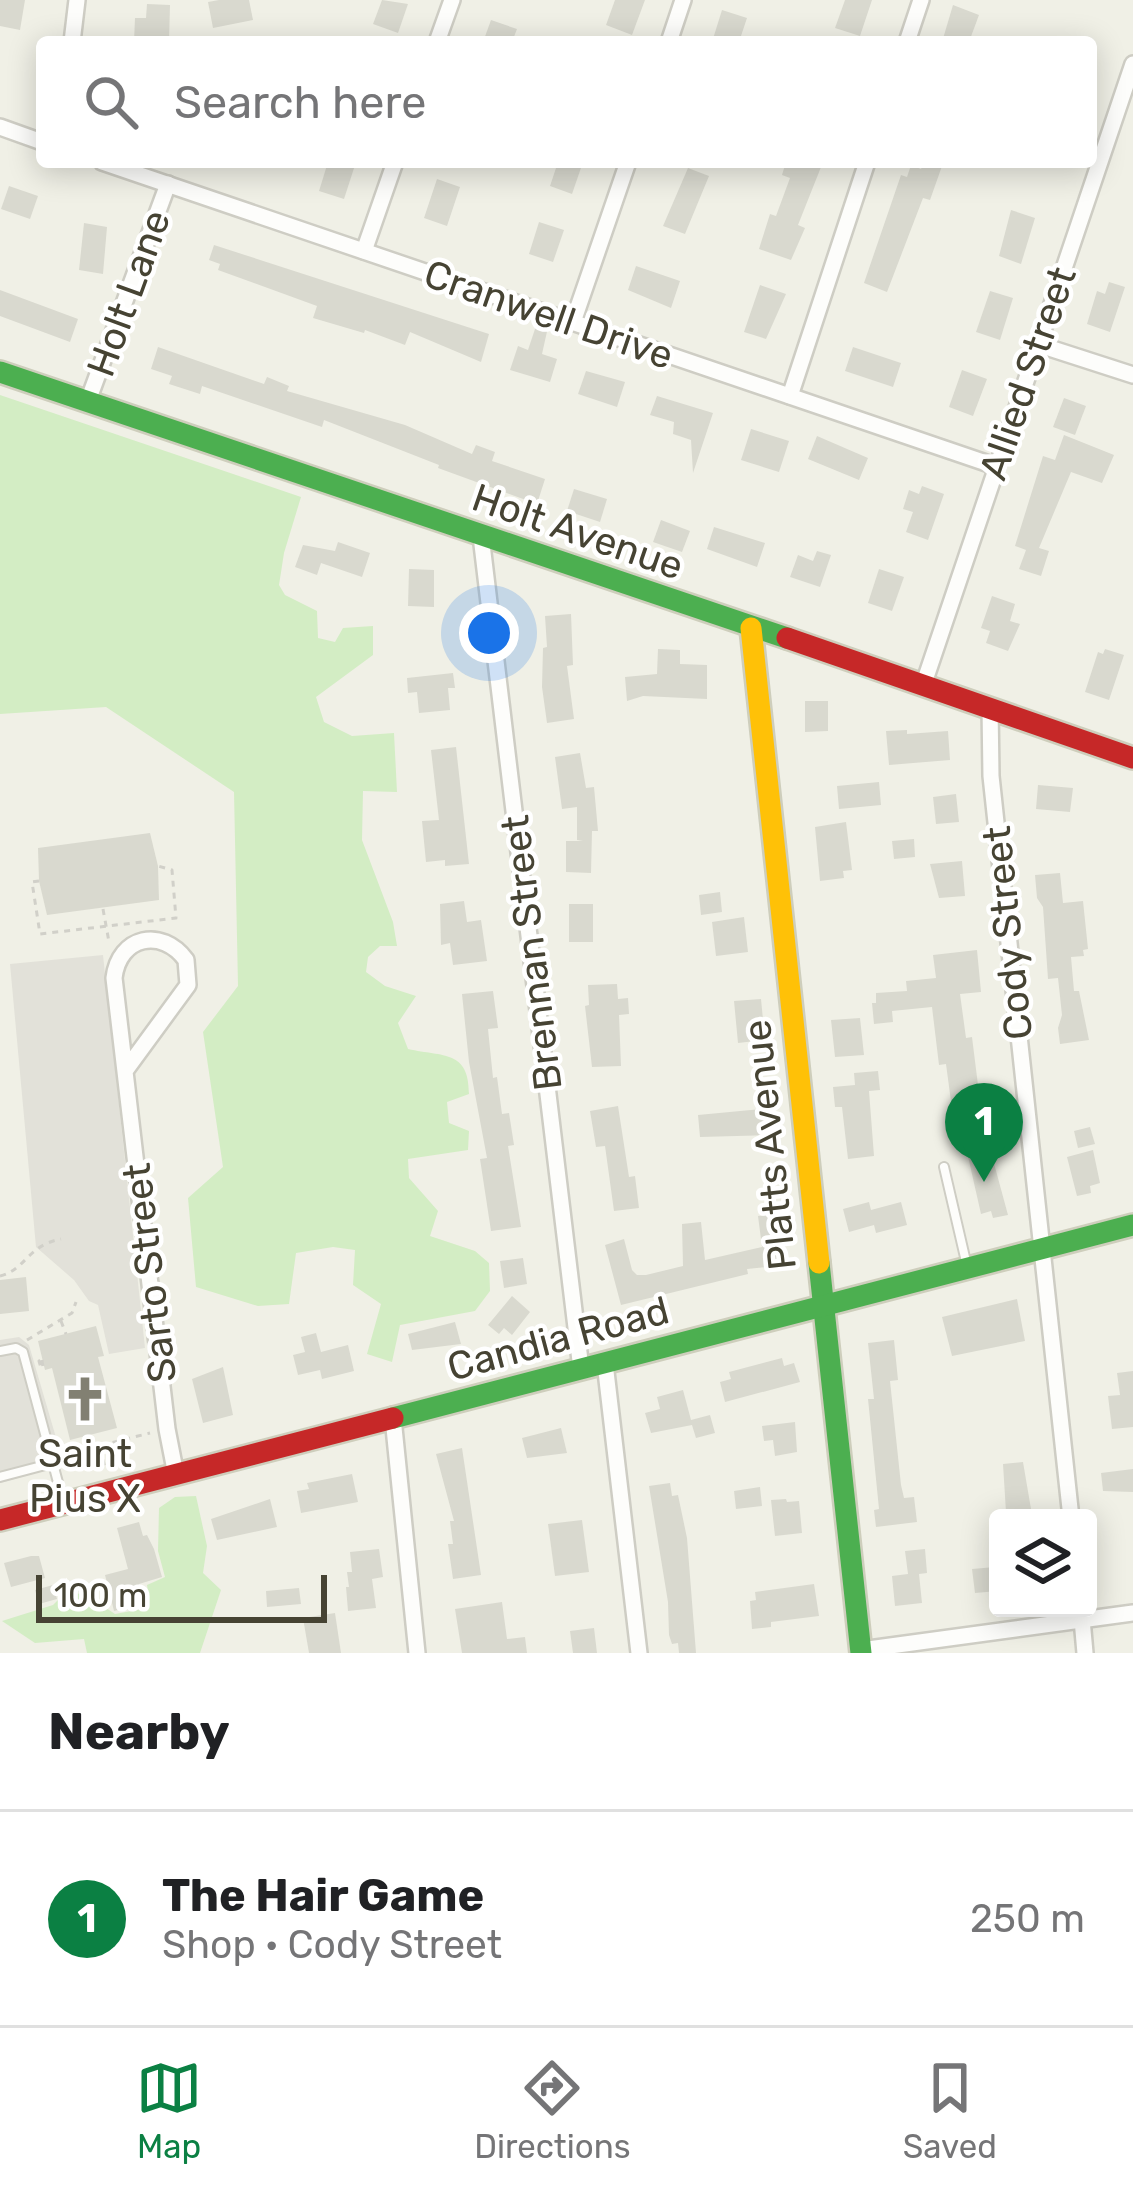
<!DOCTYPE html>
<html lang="en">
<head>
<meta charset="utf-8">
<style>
  :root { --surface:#fff; --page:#f6f6f6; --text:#202124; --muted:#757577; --line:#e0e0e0; --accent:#0b8043 }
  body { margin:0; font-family:Rubik,sans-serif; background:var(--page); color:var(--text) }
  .controls { position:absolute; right:36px; bottom:36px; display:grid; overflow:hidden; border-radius:12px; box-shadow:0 6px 30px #0003 }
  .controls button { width:108px; height:108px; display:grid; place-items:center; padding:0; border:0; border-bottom:3px solid var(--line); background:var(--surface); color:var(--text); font:60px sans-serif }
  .scale { position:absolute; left:36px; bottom:30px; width:291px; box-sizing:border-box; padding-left:12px; border:6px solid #464333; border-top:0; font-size:33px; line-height:42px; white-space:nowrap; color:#464333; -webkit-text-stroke:9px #fff; paint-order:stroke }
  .you { position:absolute; left:489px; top:633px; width:42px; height:42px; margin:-30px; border:9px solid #fff; border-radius:50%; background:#1a73e8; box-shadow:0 0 0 18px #1a73e833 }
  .badge { display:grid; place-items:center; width:78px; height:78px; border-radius:50%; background:var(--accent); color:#fff; font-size:39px; font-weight:700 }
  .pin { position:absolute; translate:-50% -99px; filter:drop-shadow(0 3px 6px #0008) }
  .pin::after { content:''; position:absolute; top:63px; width:42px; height:36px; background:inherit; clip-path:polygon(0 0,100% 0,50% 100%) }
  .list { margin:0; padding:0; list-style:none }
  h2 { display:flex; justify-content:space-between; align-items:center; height:156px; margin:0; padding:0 48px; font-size:51px }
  h2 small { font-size:39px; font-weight:400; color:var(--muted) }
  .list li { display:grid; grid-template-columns:78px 1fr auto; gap:36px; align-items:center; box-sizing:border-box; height:216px; padding:0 48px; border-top:3px solid var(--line) }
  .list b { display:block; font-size:45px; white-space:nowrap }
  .list p { margin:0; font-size:39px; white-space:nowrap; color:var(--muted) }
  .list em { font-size:39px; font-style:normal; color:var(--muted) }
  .icon { flex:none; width:66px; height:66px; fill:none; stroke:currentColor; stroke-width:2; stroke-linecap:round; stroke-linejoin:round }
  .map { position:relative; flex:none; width:1133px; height:1653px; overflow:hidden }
  .search { position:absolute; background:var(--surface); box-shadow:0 6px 30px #0003; left:36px; right:36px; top:36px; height:132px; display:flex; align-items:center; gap:30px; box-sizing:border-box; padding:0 42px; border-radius:12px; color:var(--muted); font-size:45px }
  .sheet { height:372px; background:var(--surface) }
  nav { display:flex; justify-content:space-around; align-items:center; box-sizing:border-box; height:168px; border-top:3px solid var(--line); background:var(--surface); font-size:33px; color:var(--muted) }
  nav a { display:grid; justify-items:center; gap:6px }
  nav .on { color:var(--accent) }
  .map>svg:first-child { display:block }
  .green { fill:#d3edc4 }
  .parking { fill:#e2e1d9 }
  .building { fill:#d9d9cf }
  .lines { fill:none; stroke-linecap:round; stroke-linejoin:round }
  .lane-casing { stroke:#cecdc4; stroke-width:12 }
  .street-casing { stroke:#cecdc4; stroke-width:20 }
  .fast-casing { stroke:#cecebc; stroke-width:26 }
  .slow-casing { stroke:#cecebc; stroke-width:26 }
  .jam-casing { stroke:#cecebc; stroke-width:26 }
  .path { stroke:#d1d0c9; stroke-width:3; stroke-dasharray:6 6; stroke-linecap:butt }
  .lane { stroke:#fdfdfb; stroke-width:8 }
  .street { stroke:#fdfdfb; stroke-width:15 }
  .fast { stroke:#4caf50; stroke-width:21 }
  .slow { stroke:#ffc107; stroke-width:21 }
  .jam { stroke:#c62828; stroke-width:21 }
  .labels { text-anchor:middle; stroke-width:9; stroke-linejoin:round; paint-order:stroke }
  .street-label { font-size:39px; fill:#464333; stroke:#fff }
  .poi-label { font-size:39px; fill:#464333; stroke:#fff }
</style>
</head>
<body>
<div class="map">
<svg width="1133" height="1653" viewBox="0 0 1133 1653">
  <rect width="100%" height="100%" fill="#f0f0e6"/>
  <g class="green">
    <path d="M 0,395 L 301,497 L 284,553 L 279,585 L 285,595 L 317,611 L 318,638 L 335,642 L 343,628 L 373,626 L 373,655 L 316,697 L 324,722 L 352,736 L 394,733 L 397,792 L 363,791 L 362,840 L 393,922 L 397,946 L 380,946 L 368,957 L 366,972 L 385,986 L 416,996 L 398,1023 L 408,1049 C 444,1057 469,1050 469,1094 L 447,1102 L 449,1123 L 469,1131 L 468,1150 L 408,1159 L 409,1178 L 438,1211 L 430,1236 L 475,1251 L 489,1263 L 490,1291 L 475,1311 L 400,1325 L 392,1362 L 367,1354 L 381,1304 L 353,1285 L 355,1250 L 333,1247 L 296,1253 L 289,1304 L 258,1306 L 196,1287 L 188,1198 L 223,1167 L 203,1032 L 238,986 L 234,792 L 106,707 L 0,714 Z"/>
    <polygon points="196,1496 207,1546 203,1573 221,1590 200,1653 87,1653 84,1639 35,1643 2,1621 53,1605 68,1590 91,1598 115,1614 142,1609 149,1598 147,1585 165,1577 158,1551 159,1508 175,1497"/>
  </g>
  <g class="parking">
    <polygon points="103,955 145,1348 109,1354 98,1305 89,1301 74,1280 36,1247 10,964"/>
    <polygon points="19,1337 29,1345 64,1465 0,1483 0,1340"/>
  </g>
  <g class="building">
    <polygon points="0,0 25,0 20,30 0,26"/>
    <polygon points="219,0 249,0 253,20 213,28 208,2"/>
    <polygon points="382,0 408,4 398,33 373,24"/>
    <polygon points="615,0 645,0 632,35 606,25"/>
    <polygon points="845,0 872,0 860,36 835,28"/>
    <polygon points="147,4 170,5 169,42 134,42 135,18 146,18"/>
    <polygon points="953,5 979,15 969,42 942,42"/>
    <polygon points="722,10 747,18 739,42 712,42"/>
    <polygon points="491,20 517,29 512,42 483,42"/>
    <polygon points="328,162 356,162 344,199 319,191"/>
    <polygon points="558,162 583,162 572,194 550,186"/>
    <polygon points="786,162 823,162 798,225 805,228 791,260 759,249 770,214 776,216 790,178 782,175"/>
    <polygon points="924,162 942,166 930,200 923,198 887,292 864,283 901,175 907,177 911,165 921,169"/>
    <polygon points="688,168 709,176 685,234 663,226"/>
    <polygon points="437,179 460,187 447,226 424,218"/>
    <polygon points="9,186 38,196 30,219 1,209"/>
    <polygon points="1011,210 1035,218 1021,264 999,256"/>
    <polygon points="539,222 564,230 553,262 529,254"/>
    <polygon points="84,223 107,227 103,274 79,270"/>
    <polygon points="214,245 489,334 481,362 410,332 405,345 365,330 364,333 313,318 317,306 218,270 220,264 209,260"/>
    <polygon points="636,266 680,281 671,308 628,290"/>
    <polygon points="1109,282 1125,287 1110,332 1087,324 1097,291 1105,294"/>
    <polygon points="760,285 786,294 766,339 744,332"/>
    <polygon points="0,290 78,319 70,342 0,316"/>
    <polygon points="990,291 1013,298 1000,340 976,332"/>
    <polygon points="537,323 548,327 542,354 557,359 550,382 510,370 518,346 528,350"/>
    <polygon points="158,347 264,384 267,377 289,386 287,391 405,425 472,454 476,445 495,452 492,461 545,479 537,504 438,468 439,465 324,420 322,427 202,386 200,394 169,384 172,376 151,369"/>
    <polygon points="853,347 901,363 893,387 845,371"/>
    <polygon points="962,370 987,379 973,416 949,407"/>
    <polygon points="586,371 625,382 617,407 578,394"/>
    <polygon points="657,396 713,413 693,473 691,440 673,434 674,422 650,415"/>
    <polygon points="1064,398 1086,406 1075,435 1053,427"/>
    <polygon points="751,429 789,441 779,472 741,460"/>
    <polygon points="1064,435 1114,455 1102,483 1071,472 1039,548 1049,551 1041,576 1019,569 1026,550 1015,546 1043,456 1055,460"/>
    <polygon points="817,436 868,458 859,480 808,459"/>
    <polygon points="922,486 944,494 928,540 906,532 913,512 903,509 909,490 919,494"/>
    <polygon points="574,489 607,499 600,522 567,511"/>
    <polygon points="661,520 690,531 682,552 653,542"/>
    <polygon points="714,527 765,543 757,567 707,549"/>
    <polygon points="338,542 370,553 362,577 321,563 317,575 295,567 303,545 335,551"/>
    <polygon points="817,551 831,555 820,587 790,577 798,555 813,561"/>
    <polygon points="409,569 434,570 434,607 408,606"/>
    <polygon points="879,569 904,577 892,611 868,603"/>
    <polygon points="992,596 1015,604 1010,621 1020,624 1008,651 986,643 990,631 981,628"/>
    <polygon points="571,614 573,665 567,666 574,719 547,723 542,687 543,648 547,647 545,616"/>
    <polygon points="658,649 680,650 680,664 707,665 707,699 643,696 627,701 625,677 657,674"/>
    <polygon points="1105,649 1124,655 1109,700 1085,692 1098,652 1103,654"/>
    <polygon points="453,673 455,688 448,688 450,710 419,713 417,692 408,693 407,678"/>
    <polygon points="805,701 828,701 828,731 805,732"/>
    <polygon points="907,730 907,734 948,731 950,760 889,765 886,731"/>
    <polygon points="456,747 469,864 445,866 445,860 426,862 422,821 439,820 431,750"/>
    <polygon points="580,753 586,788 594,787 598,831 592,831 591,873 566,872 566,841 583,841 577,840 577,807 562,809 555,757"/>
    <polygon points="879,782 881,805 839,809 837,786"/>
    <polygon points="1038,785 1073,788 1070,812 1036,809"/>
    <polygon points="956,794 959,822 936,824 933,797"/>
    <polygon points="846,822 852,870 843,871 844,878 820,881 815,827"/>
    <polygon points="150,833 158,866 159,900 47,915 39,881 38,848"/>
    <polygon points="914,839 915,857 894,859 892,841"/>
    <polygon points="962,861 965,896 939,898 930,864"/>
    <polygon points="1060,873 1063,903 1083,901 1088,949 1083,950 1084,956 1071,957 1074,991 1079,991 1089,1040 1060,1044 1058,1028 1062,1015 1058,978 1048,979 1043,907 1037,898 1035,875"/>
    <polygon points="720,892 722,912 701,915 699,895"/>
    <polygon points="464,901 467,922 481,920 487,961 453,965 450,943 441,945 440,904"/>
    <rect x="569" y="904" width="24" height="38"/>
    <polygon points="744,917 748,952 716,956 712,922"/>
    <polygon points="977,950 981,992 960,994 966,1038 972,1037 981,1109 991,1108 994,1133 986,1134 1008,1215 993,1218 991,1211 981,1214 967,1152 971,1151 965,1111 952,1109 946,1064 939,1065 932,1007 892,1011 893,1022 874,1024 872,1003 876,1003 876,993 907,991 906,981 936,978 933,955"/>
    <polygon points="617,984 618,999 628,998 629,1014 619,1015 621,1066 592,1067 585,1006 589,1005 588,985"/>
    <polygon points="493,991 498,1028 488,1029 493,1078 497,1077 502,1114 509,1113 514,1145 508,1146 521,1227 491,1231 480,1159 487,1158 469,1062 462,994"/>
    <polygon points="761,999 765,1040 738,1043 734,1001"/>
    <polygon points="860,1018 864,1055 835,1057 831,1020"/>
    <polygon points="878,1071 880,1090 869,1091 874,1156 848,1159 842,1107 835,1107 833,1087 855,1085 854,1073"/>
    <polygon points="618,1106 629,1177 635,1176 639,1208 614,1211 605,1146 596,1147 590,1111"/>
    <polygon points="772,1108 775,1135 700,1137 698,1115"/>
    <polygon points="1090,1127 1095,1144 1078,1148 1074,1131"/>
    <polygon points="1093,1150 1100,1183 1090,1186 1091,1193 1077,1196 1067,1157"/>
    <polygon points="869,1202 871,1210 901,1202 907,1225 876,1233 874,1225 849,1232 843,1209"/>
    <polygon points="780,1214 787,1265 747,1269 748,1274 621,1305 605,1245 624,1239 632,1270 637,1275 646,1275 683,1266 682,1224 701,1222 705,1260 762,1247 758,1216"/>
    <polygon points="523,1258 527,1284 504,1288 500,1261"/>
    <polygon points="26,1277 29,1311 0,1314 0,1280"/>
    <polygon points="512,1296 530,1312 512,1335 504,1328 499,1334 488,1325"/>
    <polygon points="1017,1299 1025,1341 952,1356 942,1317"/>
    <polygon points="455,1322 461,1344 412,1350 408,1334"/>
    <polygon points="96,1326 104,1356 98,1357 117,1428 70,1440 52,1368 45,1370 38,1341"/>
    <polygon points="316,1333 321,1352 348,1345 354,1371 322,1379 320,1370 298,1375 293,1355 305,1352 301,1337"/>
    <polygon points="894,1340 898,1380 890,1381 901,1485 904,1498 914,1497 917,1522 876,1527 874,1510 879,1509 868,1399 874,1399 868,1343"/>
    <polygon points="782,1358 784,1366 794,1363 800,1382 725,1402 720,1382 731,1379 729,1372"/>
    <polygon points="223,1367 233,1415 203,1423 192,1379"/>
    <polygon points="1133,1371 1133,1427 1112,1429 1108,1396 1120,1395 1117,1373"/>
    <polygon points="683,1390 691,1420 710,1415 715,1433 696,1438 692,1425 651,1433 645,1413 660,1409 657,1397"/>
    <polygon points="795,1422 797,1452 775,1456 773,1440 764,1441 762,1426"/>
    <polygon points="561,1428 567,1453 527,1458 522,1438"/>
    <polygon points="462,1448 481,1575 453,1579 448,1544 453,1544 450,1521 454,1521 436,1454"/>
    <polygon points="1023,1462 1031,1509 1006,1512 1003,1464"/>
    <polygon points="1133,1469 1133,1492 1103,1491 1101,1473"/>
    <polygon points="352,1474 358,1502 301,1513 297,1491 309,1489 307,1483"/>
    <polygon points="670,1483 672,1496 678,1495 687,1538 696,1653 679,1653 678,1643 672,1644 669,1635 668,1602 649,1486"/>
    <polygon points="760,1487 762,1506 736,1509 734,1491"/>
    <polygon points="270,1499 277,1527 217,1540 211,1519"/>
    <polygon points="786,1499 787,1502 799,1501 802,1533 775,1536 771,1500"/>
    <polygon points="582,1520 589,1572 555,1576 548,1524"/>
    <polygon points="139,1522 143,1536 147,1535 154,1549 162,1577 139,1584 145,1603 114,1611 105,1575 128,1569 117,1528"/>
    <polygon points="379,1549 383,1577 372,1579 376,1608 348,1611 346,1587 349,1587 347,1572 352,1572 350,1552"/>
    <polygon points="925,1549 927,1573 919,1574 922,1603 895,1606 892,1576 908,1574 905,1551"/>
    <polygon points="31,1556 39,1556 45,1578 11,1587 4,1563"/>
    <polygon points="995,1567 998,1591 975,1593 972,1569"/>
    <polygon points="814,1584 819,1616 771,1622 771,1627 752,1629 750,1601 756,1600 755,1592"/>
    <polygon points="53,1585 57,1599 39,1604 35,1590"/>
    <polygon points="299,1588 301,1604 267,1607 266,1591"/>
    <polygon points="502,1602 507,1639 525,1637 527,1653 462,1653 455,1609"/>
    <polygon points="335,1613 341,1653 309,1653 303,1618"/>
    <polygon points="594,1628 597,1653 573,1653 570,1631"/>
  </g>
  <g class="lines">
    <g class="lane-casing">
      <g id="lane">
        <polyline points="944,1167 967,1266"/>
        <polyline points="0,1351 16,1348 23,1352 63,1501"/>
        <polyline points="0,1477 53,1463"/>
      </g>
    </g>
    <g class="street-casing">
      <g id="street">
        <polyline points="72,42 77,0"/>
        <polyline points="437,42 452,0"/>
        <polyline points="669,42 683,0"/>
        <polyline points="907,42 921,0"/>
        <polyline points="0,127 42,142"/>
        <polyline points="102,162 995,466"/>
        <polyline points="364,251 395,162"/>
        <polyline points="573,322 628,162"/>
        <polyline points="1037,344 1133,375"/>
        <polyline points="790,396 867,162"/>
        <polyline points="88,401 168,184"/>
        <polyline points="481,536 581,1369"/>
        <polyline points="924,683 1133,64"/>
        <polyline points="990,706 991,776 1071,1518"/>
        <path d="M 125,1071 L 188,985 L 186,960 C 162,927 119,936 114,978 L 167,1429 L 176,1475"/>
        <polyline points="605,1363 639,1653"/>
        <polyline points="393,1418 417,1653"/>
        <polyline points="1081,1608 1085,1653"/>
        <polyline points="861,1650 1133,1613"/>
      </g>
    </g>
    <g class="fast-casing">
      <g id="fast">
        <polyline points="0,372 787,638"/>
        <polyline points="819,1263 861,1653"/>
        <polyline points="393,1418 1133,1225"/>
      </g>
    </g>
    <g class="slow-casing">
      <polyline id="slow" points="751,628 819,1263"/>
    </g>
    <g class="jam-casing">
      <g id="jam">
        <polyline points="787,638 1133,758"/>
        <polyline points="0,1520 393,1418"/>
      </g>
    </g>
    <g class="path">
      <polyline points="39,881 32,882 40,934 176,918 172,870 158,866"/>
      <polyline points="103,909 109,942"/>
      <path d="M 0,1276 C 27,1269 26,1246 61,1239"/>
      <polyline points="61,1321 66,1334"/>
      <polyline points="27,1340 72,1313 76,1302"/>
      <polygon points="42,1360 43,1367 41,1368 39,1361"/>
      <polyline points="100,1448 105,1468"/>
      <polyline points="94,1449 100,1471"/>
      <polyline points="66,1454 150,1433"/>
    </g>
    <use href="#lane" class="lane"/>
    <use href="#street" class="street"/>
    <use href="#fast" class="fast"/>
    <use href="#slow" class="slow"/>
    <use href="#jam" class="jam"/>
  </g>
  <defs>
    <g id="church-bare" transform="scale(3.6)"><path d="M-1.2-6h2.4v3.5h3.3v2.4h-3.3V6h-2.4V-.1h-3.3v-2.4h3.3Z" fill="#828072" stroke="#fff" stroke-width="2.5" paint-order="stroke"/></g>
  </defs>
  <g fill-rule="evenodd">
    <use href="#church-bare" x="85" y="1399"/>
  </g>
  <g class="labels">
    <g class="street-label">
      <text transform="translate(128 293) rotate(-70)" y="14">Holt Lane</text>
      <text transform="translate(549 314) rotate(19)" y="14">Cranwell Drive</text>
      <text transform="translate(1027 373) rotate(-71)" y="14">Allied Street</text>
      <text transform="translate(578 531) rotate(19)" y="14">Holt Avenue</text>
      <text transform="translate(1007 933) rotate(-96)" y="14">Cody Street</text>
      <text transform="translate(531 953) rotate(-97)" y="14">Brennan Street</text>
      <text transform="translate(769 1145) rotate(-96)" y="14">Platts Avenue</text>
      <text transform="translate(149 1273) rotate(-97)" y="14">Sarto Street</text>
      <text transform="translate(558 1338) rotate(-15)" y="14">Candia Road</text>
    </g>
    <g class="poi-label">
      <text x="85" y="1467">Saint<tspan x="85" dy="45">Pius X</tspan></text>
    </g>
  </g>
</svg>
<div class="controls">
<button><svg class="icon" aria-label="layers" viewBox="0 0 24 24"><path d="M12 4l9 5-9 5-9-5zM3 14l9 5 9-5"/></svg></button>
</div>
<div class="scale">100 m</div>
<div class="you"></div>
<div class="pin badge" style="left:984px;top:1182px">1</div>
<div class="search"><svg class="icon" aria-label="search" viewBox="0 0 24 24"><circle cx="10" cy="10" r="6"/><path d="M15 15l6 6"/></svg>Search here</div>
</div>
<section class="sheet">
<h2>Nearby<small></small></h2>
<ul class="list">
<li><span class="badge">1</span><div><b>The Hair Game</b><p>Shop · Cody Street</p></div><em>250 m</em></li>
</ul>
</section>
<nav>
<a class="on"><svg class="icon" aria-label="map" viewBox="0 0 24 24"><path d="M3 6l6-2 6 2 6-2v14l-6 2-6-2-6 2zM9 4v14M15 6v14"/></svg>Map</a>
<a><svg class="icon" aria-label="directions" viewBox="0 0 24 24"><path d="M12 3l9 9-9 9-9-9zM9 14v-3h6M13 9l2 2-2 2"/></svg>Directions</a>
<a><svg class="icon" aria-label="saved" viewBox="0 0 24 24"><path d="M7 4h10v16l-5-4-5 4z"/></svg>Saved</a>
</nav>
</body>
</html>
